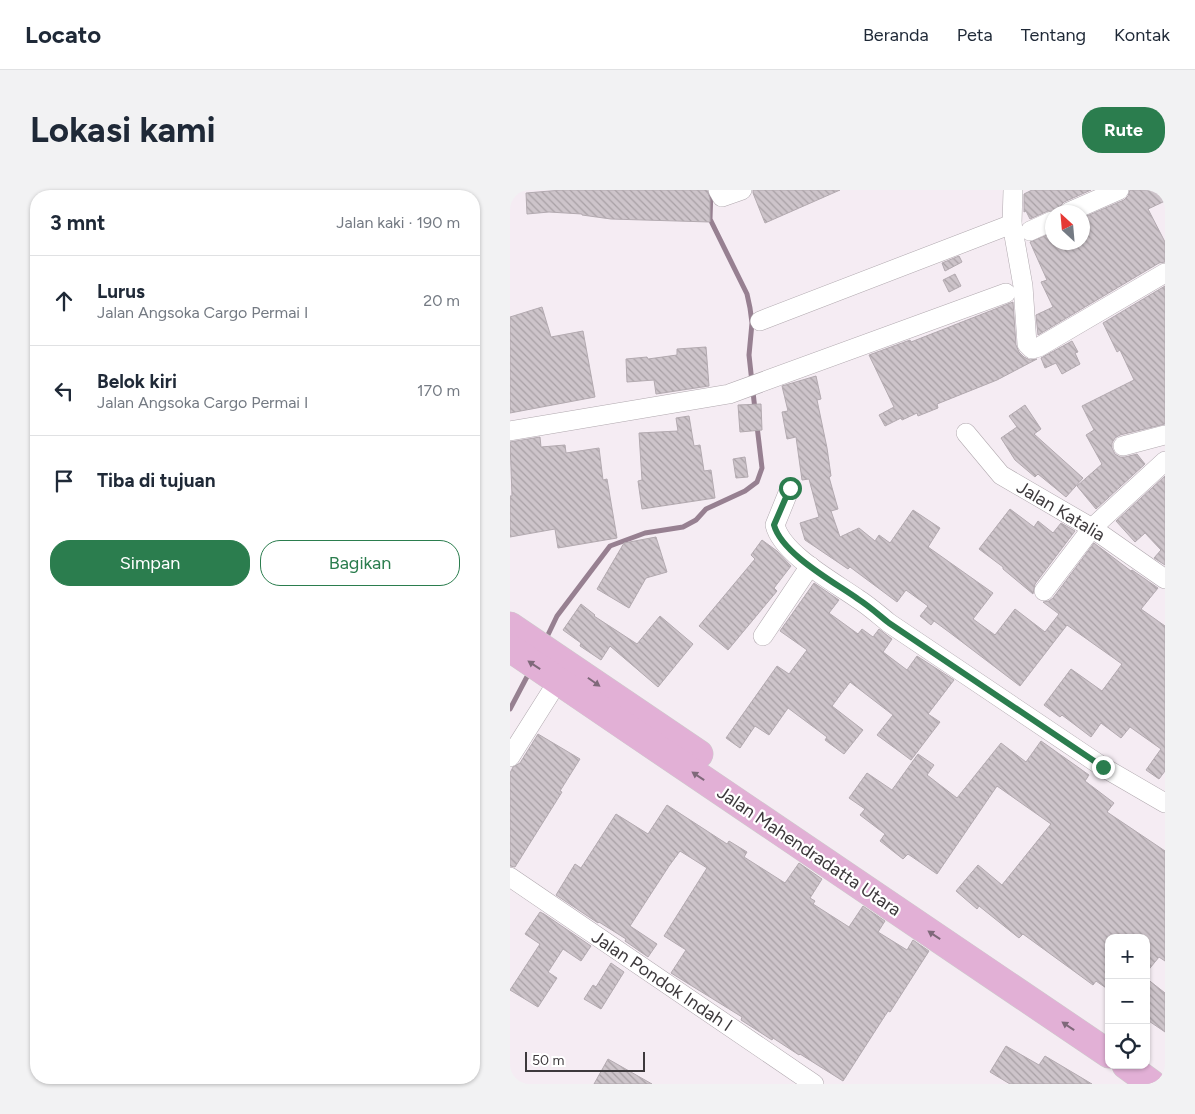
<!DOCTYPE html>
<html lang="id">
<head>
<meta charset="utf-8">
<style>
  :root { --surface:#fff; --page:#f2f2f3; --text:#1f2937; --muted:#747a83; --line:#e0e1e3; --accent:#2b7d4e }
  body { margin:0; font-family:Figtree,sans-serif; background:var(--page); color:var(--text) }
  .controls { position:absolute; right:15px; bottom:15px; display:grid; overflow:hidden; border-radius:10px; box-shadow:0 1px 4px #0004 }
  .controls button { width:45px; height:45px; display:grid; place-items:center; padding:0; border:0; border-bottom:1px solid var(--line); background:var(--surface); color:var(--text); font:25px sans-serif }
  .compass { position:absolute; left:535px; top:15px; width:45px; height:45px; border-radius:50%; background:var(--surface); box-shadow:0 1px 4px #0004; rotate:334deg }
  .scale { position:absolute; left:15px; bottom:12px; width:120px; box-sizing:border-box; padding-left:5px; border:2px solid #3d393c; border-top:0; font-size:14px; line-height:18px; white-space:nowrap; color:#3d393c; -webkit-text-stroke:4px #fff; paint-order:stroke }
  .stop { position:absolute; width:15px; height:15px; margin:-11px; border:4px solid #2b7d4e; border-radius:50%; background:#fff }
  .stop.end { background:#2b7d4e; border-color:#fff; box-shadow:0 1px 5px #0008 }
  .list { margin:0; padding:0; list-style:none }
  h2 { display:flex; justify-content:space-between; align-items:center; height:65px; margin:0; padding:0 20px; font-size:21px }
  h2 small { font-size:16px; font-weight:400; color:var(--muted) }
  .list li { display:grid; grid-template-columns:32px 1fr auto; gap:15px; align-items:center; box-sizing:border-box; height:90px; padding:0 20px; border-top:1px solid var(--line) }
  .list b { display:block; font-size:19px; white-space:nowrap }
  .list p { margin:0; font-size:16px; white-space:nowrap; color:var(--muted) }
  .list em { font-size:16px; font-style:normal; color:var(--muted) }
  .actions { display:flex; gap:10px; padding:15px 20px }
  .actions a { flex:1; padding:11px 0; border:1px solid var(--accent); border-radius:20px; text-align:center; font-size:18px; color:var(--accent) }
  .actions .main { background:var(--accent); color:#fff }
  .icon { flex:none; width:28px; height:28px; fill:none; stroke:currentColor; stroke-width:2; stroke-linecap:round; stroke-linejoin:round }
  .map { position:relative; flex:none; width:655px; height:894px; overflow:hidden; border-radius:20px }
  header { display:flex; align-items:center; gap:30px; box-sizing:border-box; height:70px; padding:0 25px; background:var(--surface); border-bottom:1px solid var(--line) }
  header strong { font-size:24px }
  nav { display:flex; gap:28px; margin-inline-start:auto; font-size:18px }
  .intro { display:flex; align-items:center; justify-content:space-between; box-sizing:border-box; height:120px; padding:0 30px }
  h1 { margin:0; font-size:35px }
  .button { padding:12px 22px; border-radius:20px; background:var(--accent); color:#fff; font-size:18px; font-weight:700 }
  main { display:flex; gap:30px; padding:0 30px }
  aside { flex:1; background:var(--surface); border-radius:20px; box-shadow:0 1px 4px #0004 }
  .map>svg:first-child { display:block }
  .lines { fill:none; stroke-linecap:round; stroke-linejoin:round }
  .stream { stroke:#978091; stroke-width:5 }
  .building { fill:url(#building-back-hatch); stroke:#b3aab0 }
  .minor-casing { stroke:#b0a8ae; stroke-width:20 }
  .trunk-casing { stroke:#cdcccc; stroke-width:29 }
  .minor { stroke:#fff; stroke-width:19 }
  .trunk { stroke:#e2b0d6; stroke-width:28 }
  .oneway { fill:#7f697a }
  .route { stroke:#2b7d4e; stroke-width:6 }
  .labels { text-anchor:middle; stroke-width:4.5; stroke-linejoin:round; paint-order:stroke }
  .street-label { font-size:18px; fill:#3d393c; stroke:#fff }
</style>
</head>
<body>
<header>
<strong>Locato</strong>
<nav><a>Beranda</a><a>Peta</a><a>Tentang</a><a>Kontak</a></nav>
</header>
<div class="intro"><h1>Lokasi kami</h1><a class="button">Rute</a></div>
<main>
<aside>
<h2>3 mnt<small>Jalan kaki · 190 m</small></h2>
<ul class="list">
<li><svg class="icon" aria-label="ahead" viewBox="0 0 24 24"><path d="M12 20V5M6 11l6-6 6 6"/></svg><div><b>Lurus</b><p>Jalan Angsoka Cargo Permai I</p></div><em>20 m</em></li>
<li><svg class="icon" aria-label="left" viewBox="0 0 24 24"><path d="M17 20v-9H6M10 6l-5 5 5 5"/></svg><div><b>Belok kiri</b><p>Jalan Angsoka Cargo Permai I</p></div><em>170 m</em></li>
<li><svg class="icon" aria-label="arrive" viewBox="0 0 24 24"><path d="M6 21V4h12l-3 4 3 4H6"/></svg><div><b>Tiba di tujuan</b></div></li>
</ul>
<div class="actions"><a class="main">Simpan</a><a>Bagikan</a></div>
</aside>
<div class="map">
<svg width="655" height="894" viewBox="0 0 655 894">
  <defs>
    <pattern id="building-back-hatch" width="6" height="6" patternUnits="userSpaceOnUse" patternTransform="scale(1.25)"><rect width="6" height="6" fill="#cdc4ca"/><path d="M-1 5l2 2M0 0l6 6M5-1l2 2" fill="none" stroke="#a8a0a5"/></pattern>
  </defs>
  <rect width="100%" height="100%" fill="#f5ecf3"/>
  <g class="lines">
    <g class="stream">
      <polyline points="201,0 200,29 237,104 240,118 242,133 239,165 245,220"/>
      <polyline points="35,451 47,426 100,356 135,343 173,337 186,330 196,319 235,301 247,292 252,278 247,236"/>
      <polyline points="0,519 20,481"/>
    </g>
  </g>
  <g class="building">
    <polygon points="52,0 197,0 200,9 200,32 101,29 72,25 72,24 39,22 17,24 16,3"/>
    <polygon points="243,0 330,0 255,33 243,3"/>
    <polygon points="522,0 581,0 554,12 550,16 548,22 538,21 520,29 516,21 514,22 514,4"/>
    <polygon points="620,0 655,0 655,11 638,19 655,52 655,72 649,73 528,145 526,125 543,117 531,92 537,90 520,52 542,43 542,52 572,52 572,28 614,10 618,6"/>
    <polygon points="449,66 452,72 435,81 432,73"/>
    <polygon points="445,84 451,96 439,102 433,90"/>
    <polygon points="655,96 655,234 610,245 605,248 602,253 602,258 605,264 610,267 615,267 627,264 635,274 586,319 567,296 592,274 576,245 584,240 572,216 624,190 610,160 607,162 593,133"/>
    <polygon points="503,112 506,155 509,162 514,167 520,170 527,169 487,190 427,214 428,218 408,226 407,223 392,230 391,228 375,236 369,225 384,217 359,165 400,150 401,152"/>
    <polygon points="32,117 41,147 73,141 85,207 0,223 0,127"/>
    <polygon points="562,151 568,162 565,163 570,174 552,184 546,173 535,178 531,168"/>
    <polygon points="196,157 199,196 146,204 144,190 117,192 116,169 137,167 138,169 167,165 167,159"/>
    <polygon points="306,186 311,209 307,210 317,258 321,286 319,287 328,319 321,321 330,347 349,338 365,351 369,345 380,353 403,320 430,338 418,357 483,403 463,429 485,445 505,419 535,442 549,424 533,412 539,411 543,408 584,353 621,381 622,380 648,398 631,419 655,436 655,581 649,589 636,580 651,559 620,537 611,548 591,533 581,547 552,525 550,527 534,515 561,479 592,501 612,474 557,435 510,496 439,442 424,431 421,435 410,426 418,416 396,400 387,412 340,377 338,379 295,350 290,333 309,327 299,289 292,290 286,247 277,249 272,222 278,221 272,196"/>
    <polygon points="251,214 252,240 230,242 228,215"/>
    <polygon points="515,215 531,239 524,244 573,288 556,307 528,284 525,287 505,270 491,248 507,237 499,226"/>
    <polygon points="179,226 184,256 190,255 194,281 201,280 205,308 132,319 128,291 132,290 129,243 168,241 166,228"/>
    <polygon points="30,247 31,257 55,255 56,263 89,258 93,290 97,289 107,348 48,358 45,339 0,347 0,306 2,306 0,252"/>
    <polygon points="235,267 238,287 226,288 223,269"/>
    <polygon points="655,286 655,375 644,368 651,360 635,343 625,352 606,331"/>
    <polygon points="500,319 524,337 528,331 543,343 551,333 565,341 525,394 523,404 493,379 493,377 469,359"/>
    <polygon points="146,347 157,382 136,388 119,418 87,399 114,353"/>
    <polygon points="252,350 267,361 281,376 264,398 267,401 218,460 189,436 245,369 241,365"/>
    <polygon points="304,393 329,410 319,423 348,444 352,439 363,447 369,439 382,449 373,462 397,480 407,466 444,490 418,524 430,532 401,570 367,545 383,525 340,492 322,516 353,540 334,564 315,550 317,547 278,518 259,545 245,536 230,558 216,548 267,476 279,484 297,460 270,441"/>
    <polygon points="71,414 85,425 84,426 127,454 150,426 183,454 148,497 100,456 91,470 70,456 71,453 53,440"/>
    <polygon points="28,544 70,569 50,601 52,602 5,677 0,676 0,583 3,577 10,573"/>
    <polygon points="531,551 579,585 575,591 604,613 597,622 655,661 655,771 649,767 636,783 636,748 599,748 599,800 586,791 583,795 513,744 509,748 469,716 467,719 446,701 468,675 492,695 541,634 487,596 427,684 398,664 393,669 370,651 375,644 350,625 355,619 339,608 357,583 382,600 408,564 424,575 417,585 447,608 491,553 516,572"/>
    <polygon points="157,615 217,654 219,651 237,662 234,667 275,693 289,673 312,689 300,708 305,711 303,714 339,737 353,716 375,731 368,742 397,760 403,750 419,761 380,822 378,821 333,891 290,864 289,865 263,848 262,850 231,830 232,827 161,783 176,760 154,746 197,678 170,661 159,676 120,736 147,754 138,767 115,751 116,749 89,732 88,733 46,705 65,674 71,678 106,624 138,644"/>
    <polygon points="30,722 34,724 81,756 71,771 53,759 38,782 47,788 28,817 0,800 30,754 15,744"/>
    <polygon points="101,773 114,782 91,819 74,809 83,795 86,797"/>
    <polygon points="636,788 655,803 655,842 636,829"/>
    <polygon points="496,856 529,875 535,866 582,894 500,894 480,882"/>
    <polygon points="98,869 142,894 84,894"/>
  </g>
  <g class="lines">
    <g class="minor-casing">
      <g id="minor">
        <polyline points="208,0 212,7 232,0"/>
        <polyline points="503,0 502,34 513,96 517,154 522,159 529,157 655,83"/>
        <polyline points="559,22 609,0"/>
        <polyline points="520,41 542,31"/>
        <polyline points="250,131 502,34"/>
        <polyline points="0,241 219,204 496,103"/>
        <polyline points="456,243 491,285 582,338 655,389"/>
        <polyline points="613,256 655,245"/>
        <path d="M 280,298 L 265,335 C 272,364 324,392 348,409 C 359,416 369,425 379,433 L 593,577 L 655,613"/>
        <polyline points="534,401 582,338 655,271"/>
        <polyline points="253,446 300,376"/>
        <polyline points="0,567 48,491"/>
        <polyline points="0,687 304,894"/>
      </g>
    </g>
    <g class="trunk-casing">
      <g id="trunk">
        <polyline points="0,436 189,564"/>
        <path d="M 0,458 C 199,594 399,728 599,864"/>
        <polyline points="616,875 642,894"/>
      </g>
    </g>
    <use href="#minor" class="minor"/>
    <use href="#trunk" class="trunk"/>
  </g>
  <defs><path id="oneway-solid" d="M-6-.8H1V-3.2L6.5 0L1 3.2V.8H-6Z" transform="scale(1.25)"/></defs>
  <g class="oneway">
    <use href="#oneway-solid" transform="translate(24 475) rotate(-146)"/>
    <use href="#oneway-solid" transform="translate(84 492) rotate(35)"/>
    <use href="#oneway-solid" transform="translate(188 586) rotate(-146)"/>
    <use href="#oneway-solid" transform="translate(424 745) rotate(-146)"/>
    <use href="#oneway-solid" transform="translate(558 836) rotate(-146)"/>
  </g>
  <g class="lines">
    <path class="route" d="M 280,298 L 264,335 C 272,364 324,392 348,409 C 359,416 369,425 379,433 L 593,577"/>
  </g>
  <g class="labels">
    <g class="street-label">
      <text transform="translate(551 321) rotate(31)" y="6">Jalan Katalia</text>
      <text transform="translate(299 661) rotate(34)" y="6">Jalan Mahendradatta Utara</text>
      <text transform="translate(152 791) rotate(34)" y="6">Jalan Pondok Indah I</text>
    </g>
  </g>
</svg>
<div class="controls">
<button>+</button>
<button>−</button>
<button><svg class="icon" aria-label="locate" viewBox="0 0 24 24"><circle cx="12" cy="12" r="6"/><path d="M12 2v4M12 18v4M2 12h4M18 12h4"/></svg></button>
</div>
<svg class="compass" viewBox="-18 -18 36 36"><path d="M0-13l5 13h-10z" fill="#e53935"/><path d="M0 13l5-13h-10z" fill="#747a83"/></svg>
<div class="scale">50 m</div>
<div class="stop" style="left:280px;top:298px"></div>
<div class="stop end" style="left:593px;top:577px"></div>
</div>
</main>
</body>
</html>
